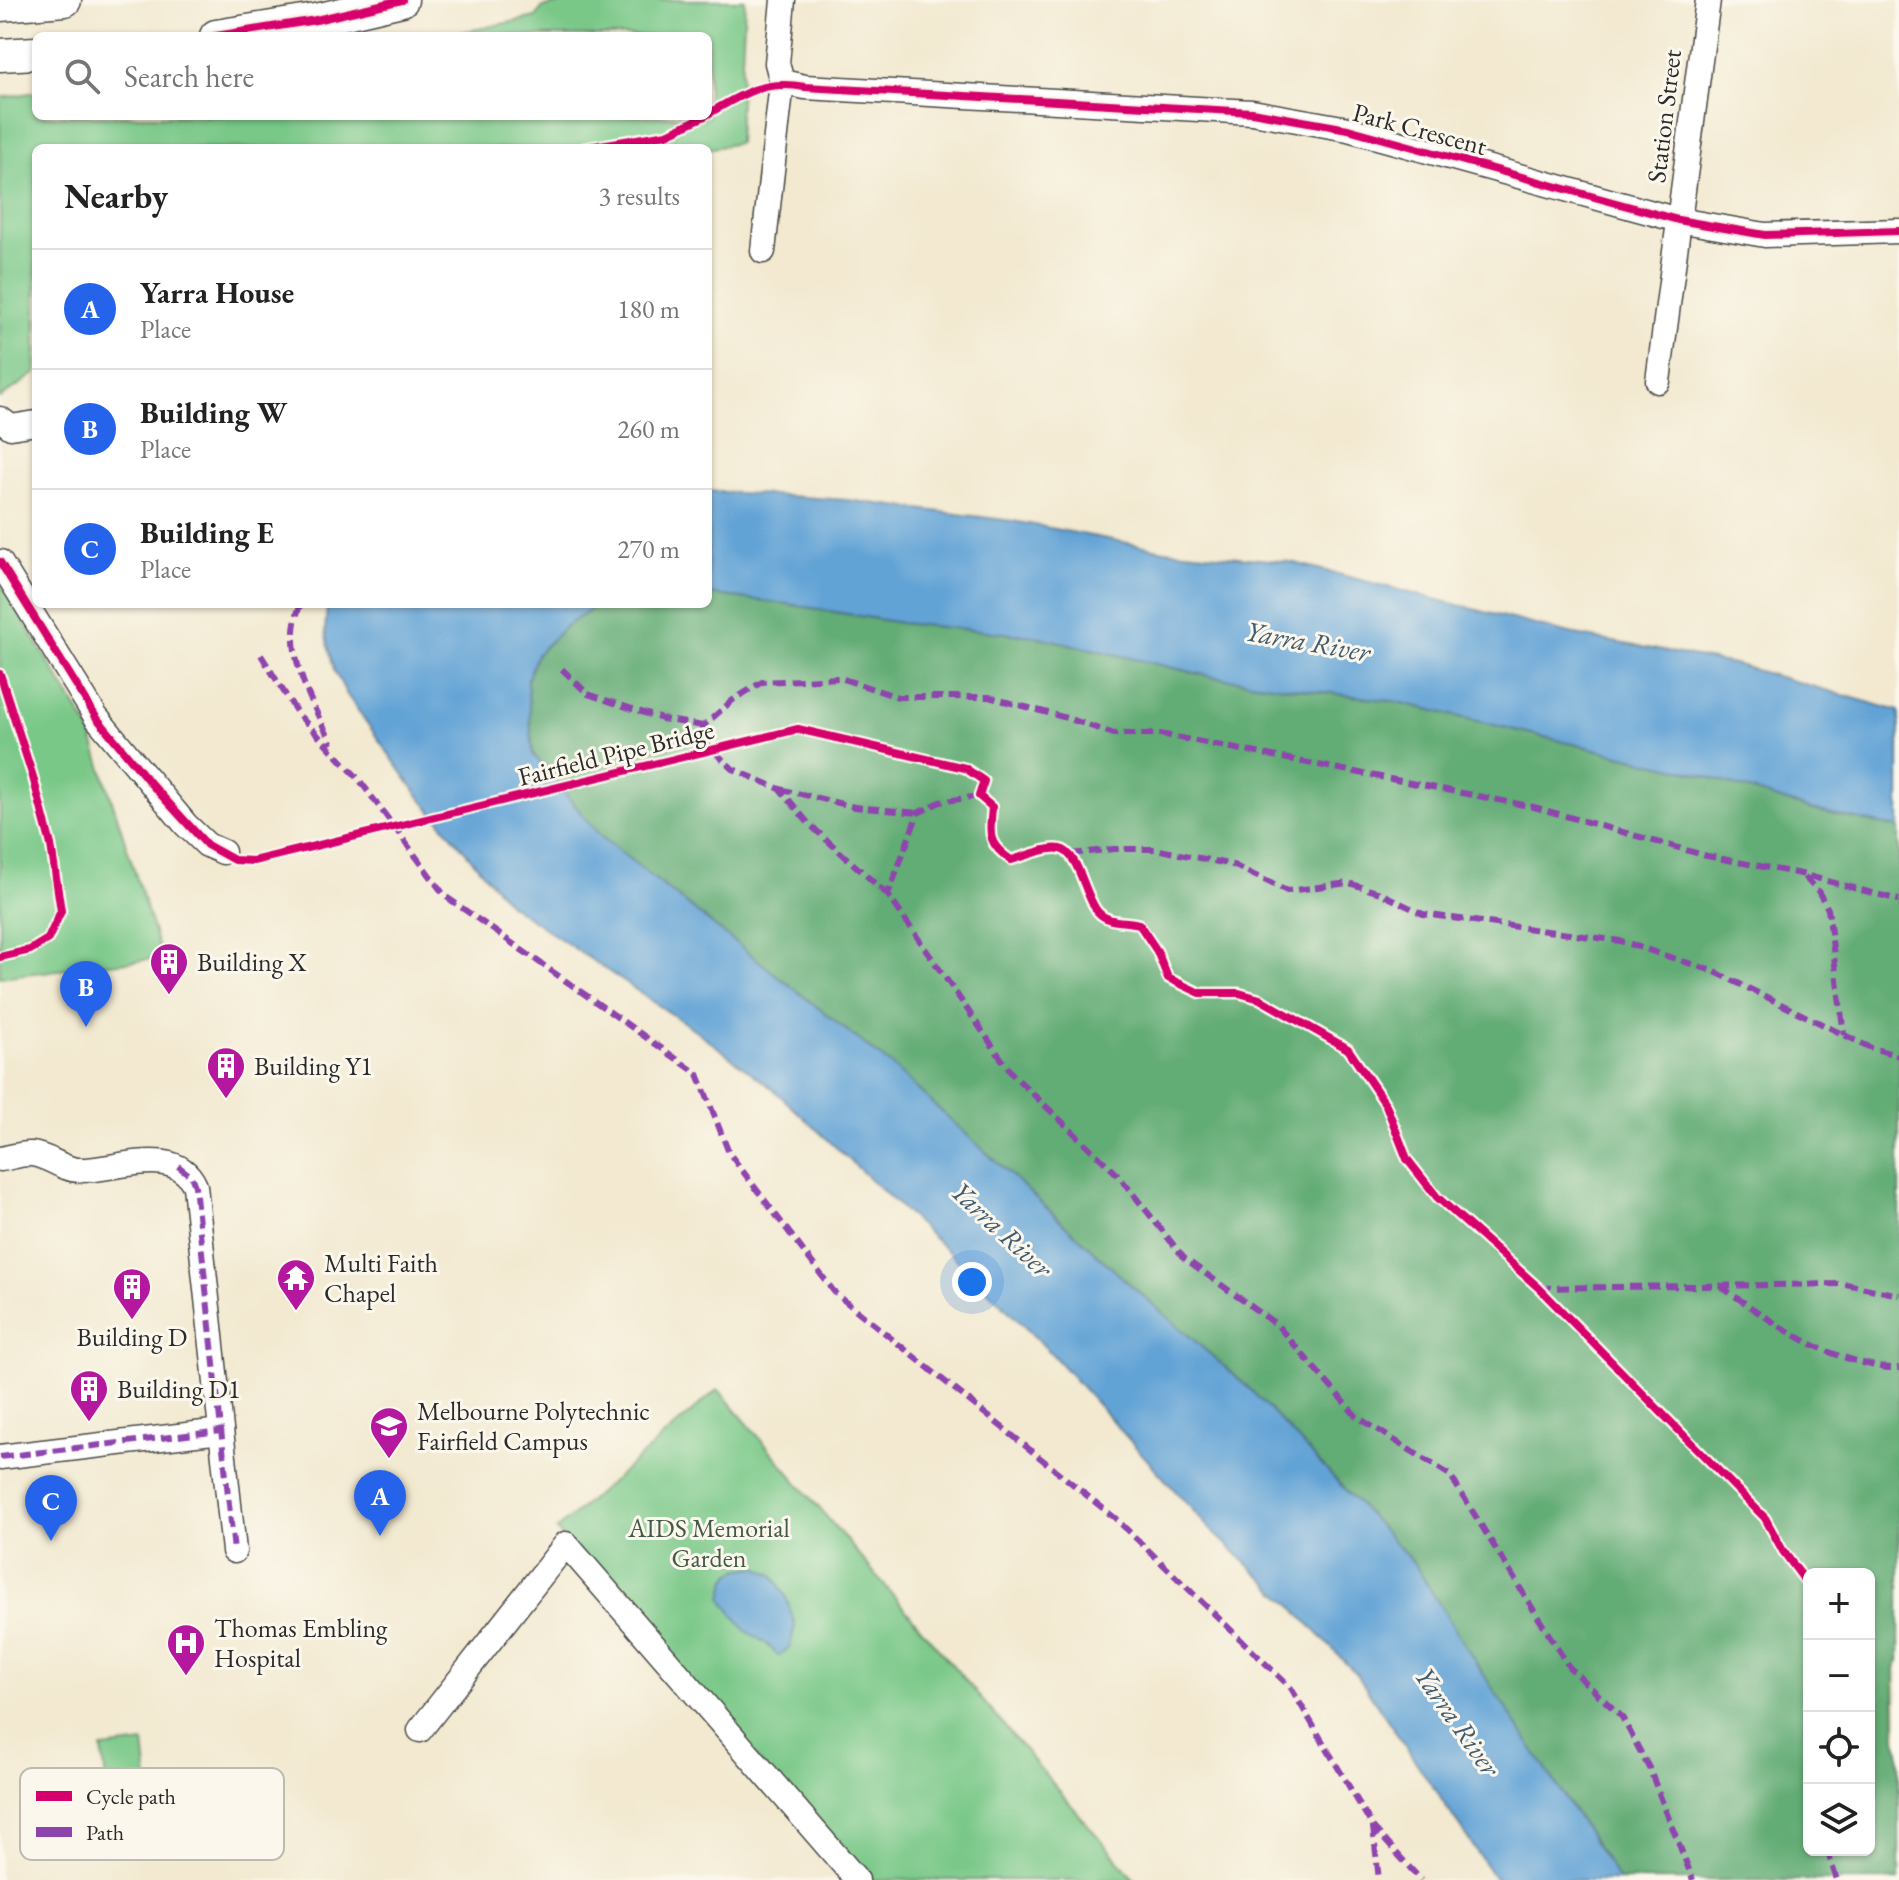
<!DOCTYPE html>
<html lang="en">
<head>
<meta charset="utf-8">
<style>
  :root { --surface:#fff; --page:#f2f2f2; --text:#222; --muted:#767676; --line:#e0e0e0; --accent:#2563eb }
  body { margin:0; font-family:"EB Garamond",serif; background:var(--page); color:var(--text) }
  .controls { position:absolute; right:24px; bottom:24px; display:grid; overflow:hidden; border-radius:12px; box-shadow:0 2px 6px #0004 }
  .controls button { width:72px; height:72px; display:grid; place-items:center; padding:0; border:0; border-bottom:2px solid var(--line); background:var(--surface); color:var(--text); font:40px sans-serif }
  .you { position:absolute; left:972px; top:1282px; width:28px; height:28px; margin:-20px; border:6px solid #fff; border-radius:50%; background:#1a73e8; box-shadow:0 0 0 12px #1a73e833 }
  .badge { display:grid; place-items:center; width:52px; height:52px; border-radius:50%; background:var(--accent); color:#fff; font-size:26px; font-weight:700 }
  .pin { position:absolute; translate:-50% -66px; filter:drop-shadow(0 2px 4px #0008) }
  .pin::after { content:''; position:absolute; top:42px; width:28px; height:24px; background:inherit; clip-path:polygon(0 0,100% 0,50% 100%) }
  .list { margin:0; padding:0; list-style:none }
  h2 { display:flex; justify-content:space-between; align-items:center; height:104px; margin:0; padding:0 32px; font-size:34px }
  h2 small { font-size:26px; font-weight:400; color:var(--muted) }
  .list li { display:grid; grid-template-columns:52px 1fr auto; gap:24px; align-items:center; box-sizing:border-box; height:120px; padding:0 32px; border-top:2px solid var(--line) }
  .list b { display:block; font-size:30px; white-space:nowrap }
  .list p { margin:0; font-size:26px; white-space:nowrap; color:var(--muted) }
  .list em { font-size:26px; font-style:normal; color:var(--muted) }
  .icon { flex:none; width:44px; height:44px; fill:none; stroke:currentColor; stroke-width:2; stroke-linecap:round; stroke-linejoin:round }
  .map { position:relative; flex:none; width:1899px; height:1880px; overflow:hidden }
  .search { position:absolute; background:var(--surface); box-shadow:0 2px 6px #0004; left:32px; top:32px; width:680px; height:88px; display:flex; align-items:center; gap:20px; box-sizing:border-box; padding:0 28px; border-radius:12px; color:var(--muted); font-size:30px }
  .panel { position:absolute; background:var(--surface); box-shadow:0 2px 6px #0004; left:32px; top:144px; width:680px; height:464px; border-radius:12px }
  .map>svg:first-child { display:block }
  .green { fill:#79c888; stroke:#527a5a; stroke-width:2 }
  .forest { fill:#62ac74; stroke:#466c50; stroke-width:2; fill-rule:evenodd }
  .water { fill:#62a3d6; stroke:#466780; stroke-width:2 }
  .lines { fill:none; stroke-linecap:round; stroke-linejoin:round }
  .minor-casing { stroke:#494844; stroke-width:27 }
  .major-casing { stroke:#494844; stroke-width:35 }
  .minor { stroke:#fff; stroke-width:24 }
  .major { stroke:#fff; stroke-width:32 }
  .quiet { stroke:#8e44ad; stroke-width:6; stroke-dasharray:12 6; stroke-linecap:butt }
  .cycleway-casing { stroke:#fbf7ec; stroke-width:13 }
  .cycleway { stroke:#d6006c; stroke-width:8 }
  .labels { text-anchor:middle; stroke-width:6; stroke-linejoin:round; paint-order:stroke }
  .street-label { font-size:26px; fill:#2b2b2b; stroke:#fbf7ec }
  .poi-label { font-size:26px; fill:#2b2b2b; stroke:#fbf7ec; text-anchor:start }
  .park-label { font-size:26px; fill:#425a47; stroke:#fbf7ec }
  .water-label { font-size:28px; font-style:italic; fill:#415b6f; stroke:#fbf7ec }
  .key { fill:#fbf7ec; stroke:#bdbab2; stroke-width:2 }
  .key-label { font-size:22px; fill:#2b2b2b }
</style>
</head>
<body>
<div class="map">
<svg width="1899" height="1880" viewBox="0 0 1899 1880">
  <rect width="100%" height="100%" fill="#fbf7ec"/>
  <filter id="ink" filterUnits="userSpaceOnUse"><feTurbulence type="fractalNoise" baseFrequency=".0125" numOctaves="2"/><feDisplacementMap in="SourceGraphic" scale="16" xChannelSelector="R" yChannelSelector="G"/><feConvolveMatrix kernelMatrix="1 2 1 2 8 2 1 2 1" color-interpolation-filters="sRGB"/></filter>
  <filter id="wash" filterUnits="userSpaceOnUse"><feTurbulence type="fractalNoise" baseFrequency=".006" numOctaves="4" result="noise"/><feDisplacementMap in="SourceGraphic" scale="32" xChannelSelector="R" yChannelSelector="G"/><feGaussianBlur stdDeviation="1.8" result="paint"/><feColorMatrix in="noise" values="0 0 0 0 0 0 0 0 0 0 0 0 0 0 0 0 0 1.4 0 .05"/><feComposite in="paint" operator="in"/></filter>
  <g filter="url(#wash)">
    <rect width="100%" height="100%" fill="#f2e9d0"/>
    <g class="green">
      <polygon points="574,0 745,0 738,143 708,149 36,148 36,373 0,398 0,98 36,92 36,116 708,116 708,36 443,36 536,17 542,8"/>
      <polygon points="0,583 89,728 162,958 0,977"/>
      <polygon points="718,1389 1135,1880 863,1880 556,1530"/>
      <polygon points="144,1743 150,1799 109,1804 102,1748"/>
    </g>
    <path class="forest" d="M 708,594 L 788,604 L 901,623 L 1035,636 L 1213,677 L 1398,702 L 1699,774 L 1813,810 L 1899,828 L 1899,1660 L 1895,1669 L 1896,1739 L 1899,1749 L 1899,1880 L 1619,1880 L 1472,1657 L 1414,1563 L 1251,1390 L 1126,1281 L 892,1066 L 600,836 L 533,754 L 527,681 L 537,654 L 566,626 L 597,606 L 612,604 L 708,604 ZM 1809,1574 L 1869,1574 L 1869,1850 L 1809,1850 Z"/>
    <g class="water">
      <polygon points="708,491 847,500 1013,521 1165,550 1291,562 1570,634 1734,664 1899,711 1899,828 1813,810 1699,774 1398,702 1213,677 1035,636 901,623 788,604 708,594"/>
      <polygon points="327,604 612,604 597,606 566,626 537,654 527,681 533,754 600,836 892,1066 1126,1281 1251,1390 1414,1563 1472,1657 1619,1880 1496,1880 1357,1675 1292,1606 1208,1527 1051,1353 953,1256 773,1089 695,1030 509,904 418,795 347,695 334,670 325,632"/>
      <path d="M 757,1567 L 773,1575 L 786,1597 L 795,1625 L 790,1647 L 778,1656 L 767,1644 L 745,1630 L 722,1599 C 727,1571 730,1570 757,1567 Z"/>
    </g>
  </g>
  <g filter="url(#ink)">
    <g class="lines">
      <g class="minor-casing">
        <g id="minor">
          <polyline points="782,82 805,87 1252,112 1348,129 1678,220 1765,235 1899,231"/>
          <polyline points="763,251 782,82 777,63 783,0"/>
          <polyline points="1658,381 1708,0"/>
          <polyline points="0,419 11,427 36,423"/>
          <polyline points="0,562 96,717 186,825 207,845 223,852"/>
          <path d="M 0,1159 C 9,1158 22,1153 31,1154 C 48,1155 63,1170 79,1170 C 115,1171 176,1143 195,1186 L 234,1551"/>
          <polyline points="0,1457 221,1431"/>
          <polyline points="420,1730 566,1544 857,1880"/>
        </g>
      </g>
      <g class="major-casing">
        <g id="major">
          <polyline points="0,5 65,0"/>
          <polyline points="216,36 316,20 402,0"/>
          <polyline points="0,55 36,53"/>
        </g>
      </g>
      <use href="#minor" class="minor"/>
      <use href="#major" class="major"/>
      <g class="quiet">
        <path d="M 301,604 C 279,648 313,704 332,744"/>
        <polyline points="261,655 297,713 358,778 445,896 698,1074 729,1153 835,1293 1115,1518 1291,1688 1373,1827 1421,1880"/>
        <polyline points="562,669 588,694 662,719 703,726"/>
        <polyline points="780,789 855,807 918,813"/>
        <polyline points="979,796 940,802 918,813 888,895 1012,1074 1118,1175 1184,1258 1277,1325 1357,1417 1450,1475 1569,1667 1622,1717 1649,1768 1693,1880"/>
        <polyline points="1071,854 1114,849 1155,849 1233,865 1287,891 1349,883 1380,893 1423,914 1620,941 1713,971 1869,1047 1899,1056"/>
        <polyline points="1804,877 1818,891 1828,909 1844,1035"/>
        <polyline points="888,895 809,824 780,789 733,769 704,742 703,726 733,700 762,682 840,678 898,697 989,697 1070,719 1114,734 1160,734 1534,807 1707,856 1801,874 1899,900"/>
        <polyline points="178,1166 191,1176 195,1186 234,1551"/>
        <path d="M 1720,1286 C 1766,1317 1802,1346 1856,1361 C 1871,1365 1883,1369 1899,1368"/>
        <polyline points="1539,1288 1846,1284 1899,1295"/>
        <polyline points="0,1457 221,1431"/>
        <polyline points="1809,1714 1806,1738 1809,1762"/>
        <polyline points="1373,1827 1379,1880"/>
        <polyline points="1827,1850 1837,1880"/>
      </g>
      <g class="cycleway-casing">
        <g id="cycleway">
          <polyline points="216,36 316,20 402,0"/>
          <path d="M 708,114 C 742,94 764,79 805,87 L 1252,112 L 1348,129 L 1678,220 L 1765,235 L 1899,231"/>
          <polyline points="583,148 667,134 705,116"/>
          <path d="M 0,562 L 96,717 L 152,785 L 207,845 L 234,860 L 253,861 L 798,729 L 965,768 L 984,781 L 979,796 L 992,807 C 990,833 986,843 1011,860 C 1024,857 1048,846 1060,849 C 1079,852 1085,898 1098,912 C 1109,924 1125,920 1139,924 L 1157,951 L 1168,978 L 1200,993 L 1239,993 L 1260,999 L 1348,1049 L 1386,1105 L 1407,1159 L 1437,1197 L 1539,1288 L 1765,1518 L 1783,1551 L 1809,1586"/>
          <polyline points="0,674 33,777 51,845 61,911 48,939 30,950 0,957"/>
        </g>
      </g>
      <use href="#cycleway" class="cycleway"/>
    </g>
  </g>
  <defs>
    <g id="building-pin" transform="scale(2)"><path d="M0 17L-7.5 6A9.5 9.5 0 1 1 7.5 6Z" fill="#b5179e" stroke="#fbf7ec"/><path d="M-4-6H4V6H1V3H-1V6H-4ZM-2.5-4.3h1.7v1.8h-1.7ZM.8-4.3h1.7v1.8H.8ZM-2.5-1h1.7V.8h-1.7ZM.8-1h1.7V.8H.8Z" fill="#fff"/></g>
    <g id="temple-pin" transform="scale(2)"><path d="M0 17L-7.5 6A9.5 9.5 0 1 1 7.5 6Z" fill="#b5179e" stroke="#fbf7ec"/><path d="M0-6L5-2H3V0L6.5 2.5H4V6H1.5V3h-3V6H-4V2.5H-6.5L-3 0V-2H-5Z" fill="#fff"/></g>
    <g id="university-pin" transform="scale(2)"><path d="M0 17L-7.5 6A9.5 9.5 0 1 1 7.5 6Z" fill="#b5179e" stroke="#fbf7ec"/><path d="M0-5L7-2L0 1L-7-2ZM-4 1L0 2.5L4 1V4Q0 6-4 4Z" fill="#fff"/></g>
    <g id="hospital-pin" transform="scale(2)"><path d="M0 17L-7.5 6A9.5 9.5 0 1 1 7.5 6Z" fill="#b5179e" stroke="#fbf7ec"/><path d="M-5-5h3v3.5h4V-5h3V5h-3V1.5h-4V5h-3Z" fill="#fff"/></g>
  </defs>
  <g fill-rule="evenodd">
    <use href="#building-pin" x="169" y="962"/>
    <use href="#building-pin" x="226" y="1066"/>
    <use href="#temple-pin" x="296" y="1278"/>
    <use href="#building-pin" x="132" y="1287"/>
    <use href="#building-pin" x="89" y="1389"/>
    <use href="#university-pin" x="389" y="1426"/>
    <use href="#hospital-pin" x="186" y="1643"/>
  </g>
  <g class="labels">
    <g class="street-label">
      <text transform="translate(1664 116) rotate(-83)" y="9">Station Street</text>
      <text transform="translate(1420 129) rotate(15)" y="9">Park Crescent</text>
      <text transform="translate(616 753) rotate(-14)" y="9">Fairfield Pipe Bridge</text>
    </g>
    <g class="poi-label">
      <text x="197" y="971">Building X</text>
      <text x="254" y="1075">Building Y1</text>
      <text x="324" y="1272">Multi Faith<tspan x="324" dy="30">Chapel</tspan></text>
      <text x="132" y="1346" text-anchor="middle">Building D</text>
      <text x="117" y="1398">Building D1</text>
      <text x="417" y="1420">Melbourne Polytechnic<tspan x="417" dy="30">Fairfield Campus</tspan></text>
      <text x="214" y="1637">Thomas Embling<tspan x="214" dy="30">Hospital</tspan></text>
    </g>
    <g class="park-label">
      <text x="709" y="1537">AIDS Memorial<tspan x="709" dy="30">Garden</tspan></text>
    </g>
    <g class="water-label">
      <text transform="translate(1308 641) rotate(10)" y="10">Yarra River</text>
      <text transform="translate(1002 1229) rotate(43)" y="10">Yarra River</text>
      <text transform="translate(1458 1721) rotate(55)" y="10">Yarra River</text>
    </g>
  </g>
  <rect x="20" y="1768" width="264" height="92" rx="12" class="key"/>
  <rect x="36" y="1791" width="36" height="10" fill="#d6006c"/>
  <rect x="36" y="1827" width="36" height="10" fill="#8e44ad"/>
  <g class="key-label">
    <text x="86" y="1804">Cycle path</text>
    <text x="86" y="1840">Path</text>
  </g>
</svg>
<div class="controls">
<button>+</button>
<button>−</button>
<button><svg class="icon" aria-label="locate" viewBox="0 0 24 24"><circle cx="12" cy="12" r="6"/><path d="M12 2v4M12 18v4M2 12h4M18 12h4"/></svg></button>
<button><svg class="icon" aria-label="layers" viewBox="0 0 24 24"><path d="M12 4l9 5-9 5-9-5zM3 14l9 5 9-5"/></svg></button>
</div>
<div class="you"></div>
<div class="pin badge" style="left:380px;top:1536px">A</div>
<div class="pin badge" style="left:86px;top:1027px">B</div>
<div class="pin badge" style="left:51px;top:1541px">C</div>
<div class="search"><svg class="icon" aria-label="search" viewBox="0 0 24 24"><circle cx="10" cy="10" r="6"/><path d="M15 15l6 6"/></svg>Search here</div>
<section class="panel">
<h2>Nearby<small>3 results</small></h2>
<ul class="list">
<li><span class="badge">A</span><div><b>Yarra House</b><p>Place</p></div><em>180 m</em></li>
<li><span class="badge">B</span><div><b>Building W</b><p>Place</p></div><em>260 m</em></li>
<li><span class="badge">C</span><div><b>Building E</b><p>Place</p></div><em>270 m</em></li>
</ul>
</section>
</div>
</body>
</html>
